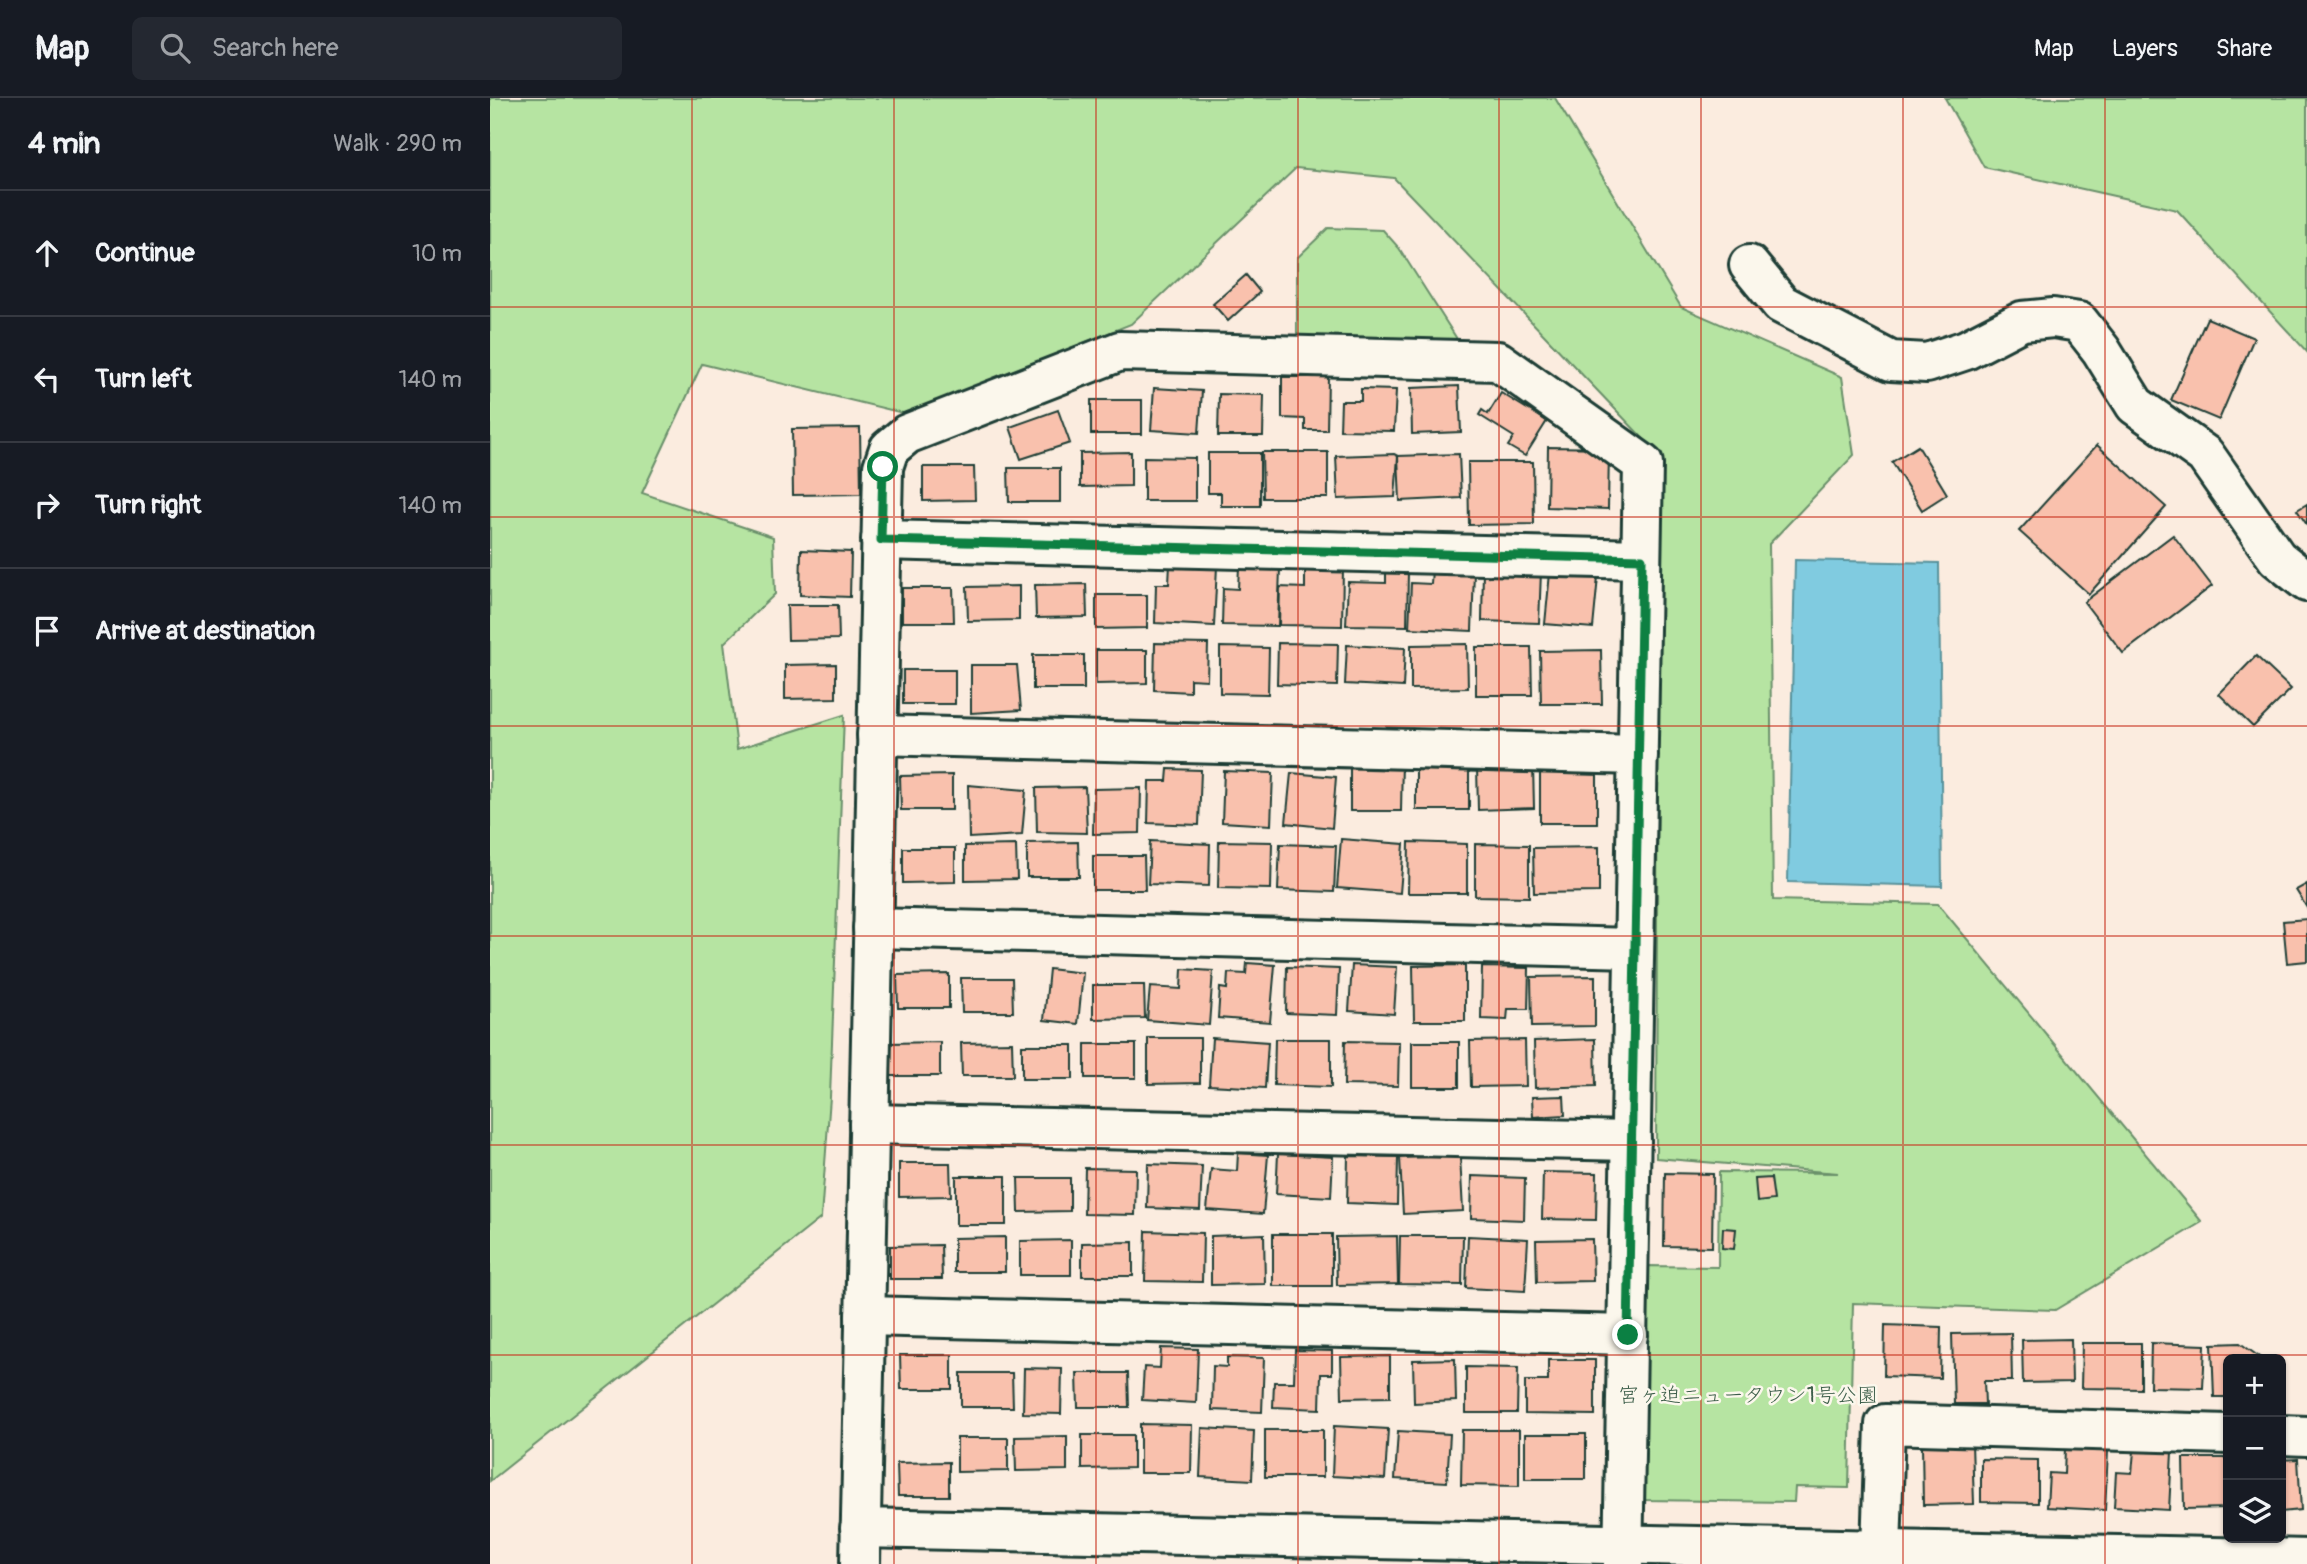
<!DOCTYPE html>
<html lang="en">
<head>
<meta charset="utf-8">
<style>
  :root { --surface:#171b24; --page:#242831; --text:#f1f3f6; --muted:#9ea1a6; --line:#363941 }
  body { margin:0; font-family:Pangolin,"Klee One",sans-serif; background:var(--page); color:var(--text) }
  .controls { position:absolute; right:21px; bottom:21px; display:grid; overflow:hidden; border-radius:10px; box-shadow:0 2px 5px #0004 }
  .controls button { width:63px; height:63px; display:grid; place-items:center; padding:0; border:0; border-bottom:2px solid var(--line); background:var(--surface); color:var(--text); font:35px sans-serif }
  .stop { position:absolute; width:21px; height:21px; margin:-16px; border:5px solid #0b8043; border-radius:50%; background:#fff }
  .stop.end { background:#0b8043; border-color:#fff; box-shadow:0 2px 7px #0008 }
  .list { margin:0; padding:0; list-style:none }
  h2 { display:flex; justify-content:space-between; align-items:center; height:91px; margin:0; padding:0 28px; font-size:30px }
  h2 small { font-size:23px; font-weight:400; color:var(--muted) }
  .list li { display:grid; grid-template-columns:46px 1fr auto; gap:21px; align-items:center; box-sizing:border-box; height:126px; padding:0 28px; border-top:2px solid var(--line) }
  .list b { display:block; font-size:26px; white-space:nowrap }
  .list em { font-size:23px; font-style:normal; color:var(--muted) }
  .icon { flex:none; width:38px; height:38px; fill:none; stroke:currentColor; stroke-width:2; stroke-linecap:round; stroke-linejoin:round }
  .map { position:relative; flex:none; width:1817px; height:1466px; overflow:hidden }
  header { display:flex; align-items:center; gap:42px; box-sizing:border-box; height:98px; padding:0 35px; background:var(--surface); border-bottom:2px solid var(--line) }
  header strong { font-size:33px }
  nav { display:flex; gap:38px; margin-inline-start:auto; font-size:24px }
  .search { width:490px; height:63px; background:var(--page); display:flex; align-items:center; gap:18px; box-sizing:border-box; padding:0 24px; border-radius:10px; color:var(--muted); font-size:26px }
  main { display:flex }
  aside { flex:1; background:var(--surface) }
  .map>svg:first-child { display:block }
  .green { fill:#b6e4a2; stroke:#6a906b; stroke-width:2 }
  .water { fill:#80cbe0; stroke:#59929b; stroke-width:2 }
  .building { fill:#f9c1ad; stroke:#1f3d34; stroke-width:2 }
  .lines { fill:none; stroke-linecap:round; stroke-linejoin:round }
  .minor-casing { stroke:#1f3d34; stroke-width:44 }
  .minor { stroke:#fbf7ec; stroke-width:38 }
  .route { stroke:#0b8043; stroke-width:9 }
  .grid { fill:none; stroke:#c8321e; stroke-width:2; stroke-opacity:0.55 }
  .labels { text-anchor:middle; stroke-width:5; stroke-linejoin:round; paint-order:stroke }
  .park-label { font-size:21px; fill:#3d5e4a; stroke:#fbf7ec }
</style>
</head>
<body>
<header>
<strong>Map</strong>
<div class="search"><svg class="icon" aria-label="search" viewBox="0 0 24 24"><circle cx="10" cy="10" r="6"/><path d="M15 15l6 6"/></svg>Search here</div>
<nav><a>Map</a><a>Layers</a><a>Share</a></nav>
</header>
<main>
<aside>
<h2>4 min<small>Walk · 290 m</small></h2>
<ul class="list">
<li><svg class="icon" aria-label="ahead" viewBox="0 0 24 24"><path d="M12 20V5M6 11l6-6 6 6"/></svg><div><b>Continue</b></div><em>10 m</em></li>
<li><svg class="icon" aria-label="left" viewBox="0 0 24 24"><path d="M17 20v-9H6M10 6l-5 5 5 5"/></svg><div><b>Turn left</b></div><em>140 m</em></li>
<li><svg class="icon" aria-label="right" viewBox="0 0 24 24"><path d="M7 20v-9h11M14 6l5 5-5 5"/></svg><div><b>Turn right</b></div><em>140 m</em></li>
<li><svg class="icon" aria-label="arrive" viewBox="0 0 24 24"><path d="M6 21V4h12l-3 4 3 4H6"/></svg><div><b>Arrive at destination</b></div></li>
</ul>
</aside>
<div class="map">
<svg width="1817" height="1466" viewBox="0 0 1817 1466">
  <rect width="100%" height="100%" fill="#fbecdf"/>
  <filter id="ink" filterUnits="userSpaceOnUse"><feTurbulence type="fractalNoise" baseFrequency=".0143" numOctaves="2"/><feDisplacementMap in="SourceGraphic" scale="14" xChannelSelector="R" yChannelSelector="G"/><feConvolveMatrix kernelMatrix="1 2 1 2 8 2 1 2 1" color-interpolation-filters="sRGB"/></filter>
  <g filter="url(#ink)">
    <g class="green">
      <polygon points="0,0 1065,0 1191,209 1352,279 1364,357 1279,446 1283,802 1448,806 1712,1124 1565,1212 1363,1205 1359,1390 1305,1389 1304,1404 1154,1402 1158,1168 1228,1169 1229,1074 1348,1075 1166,1060 1169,357 904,80 806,70 641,226 417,316 212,266 152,395 283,439 285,496 234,545 247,651 354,617 340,999 331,1120 0,1383"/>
      <polygon points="1455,0 1817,0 1817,254 1687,112 1494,69"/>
      <polygon points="838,130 893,132 909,150 974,252 807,243 807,160"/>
    </g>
    <polygon class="water" points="1305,462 1449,465 1452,788 1298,784"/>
    <g class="building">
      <polygon points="756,177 770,194 738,223 723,206"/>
      <polygon points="1717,220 1764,240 1729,322 1681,302"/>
      <polygon points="792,279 838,279 837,332 815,332 815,321 792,320"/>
      <polygon points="969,288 971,334 922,336 921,290"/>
      <polygon points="664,290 712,293 709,335 661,332"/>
      <polygon points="871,291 906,292 904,333 850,332 851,303 871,303"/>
      <polygon points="1011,295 1057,323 1035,358 1018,348 1024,339 989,317 992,312 998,316"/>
      <polygon points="729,296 774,297 773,338 728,338"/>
      <rect x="601" y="302" width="51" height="34"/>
      <polygon points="568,312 580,345 531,361 520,329"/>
      <polygon points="370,330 371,396 303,397 302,331"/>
      <polygon points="1607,347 1676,409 1599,496 1529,433"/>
      <polygon points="1428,348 1457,396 1432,412 1402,364"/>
      <polygon points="1058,349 1119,350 1118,411 1057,409"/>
      <polygon points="641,354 641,388 590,389 590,355"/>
      <polygon points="772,354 838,354 838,400 773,400"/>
      <polygon points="718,355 770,355 770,408 731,408 731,395 718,395"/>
      <polygon points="904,356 908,358 905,399 848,401 846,358"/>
      <polygon points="969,356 971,400 910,403 908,358"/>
      <polygon points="654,359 705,360 705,403 654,403"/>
      <polygon points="978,364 1043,364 1044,426 979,427"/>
      <polygon points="433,369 484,369 485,402 433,403"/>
      <polygon points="518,370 570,370 570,404 519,404"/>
      <polygon points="1817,406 1817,427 1807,412"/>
      <polygon points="1683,437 1722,488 1633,555 1594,504"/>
      <polygon points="311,452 361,454 360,499 310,497"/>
      <polygon points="680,466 727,468 724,528 665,525 666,486 679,486"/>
      <polygon points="749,468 790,470 788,528 732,527 733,490 748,491"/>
      <polygon points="815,470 853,470 852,528 789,527 790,489 815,490"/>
      <polygon points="942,471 984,473 982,533 919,530 921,485 941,486"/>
      <polygon points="896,472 918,473 917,528 856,527 858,484 896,485"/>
      <polygon points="993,472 1051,473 1049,525 992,523"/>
      <polygon points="1060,475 1108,479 1103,530 1055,526"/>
      <polygon points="596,486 597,519 546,520 545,487"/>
      <polygon points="529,488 529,522 478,523 477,489"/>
      <polygon points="412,490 463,490 464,524 412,524"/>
      <polygon points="606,497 657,497 657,530 606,531"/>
      <polygon points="297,507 348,507 349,541 298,542"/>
      <polygon points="665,545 718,546 717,582 700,581 700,594 664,592"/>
      <polygon points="788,545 848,546 847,588 787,586"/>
      <polygon points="977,546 978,590 921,591 921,547"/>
      <polygon points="857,547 915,550 913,589 855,586"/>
      <polygon points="730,549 779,550 778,596 730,595"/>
      <polygon points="986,549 1041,549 1042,597 986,597"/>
      <polygon points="606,552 657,552 657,585 606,586"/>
      <polygon points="1111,552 1112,606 1051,606 1050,553"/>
      <rect x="543" y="557" width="51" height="34"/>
      <polygon points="1766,558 1801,591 1763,629 1729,596"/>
      <polygon points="346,566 346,600 295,601 295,567"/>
      <polygon points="481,567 527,567 531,612 481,615"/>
      <rect x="413" y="572" width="52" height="34"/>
      <polygon points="860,662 912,662 911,713 860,713"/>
      <polygon points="926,667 979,668 979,712 926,712"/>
      <polygon points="1043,667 1044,710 988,712 987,669"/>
      <polygon points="678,671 711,672 709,727 658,725 659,683 677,683"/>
      <rect x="1050" y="671" width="57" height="54"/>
      <polygon points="734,673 783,675 781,727 732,724"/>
      <polygon points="801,675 846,679 842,730 796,725"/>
      <polygon points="462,677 462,712 411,712 410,678"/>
      <polygon points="478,687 536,692 532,737 479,740"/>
      <polygon points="595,689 597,735 547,734 546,690"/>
      <polygon points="651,690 650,735 603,736 604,691"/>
      <polygon points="851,741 914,746 910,795 847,790"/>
      <polygon points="660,743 720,746 719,788 658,786"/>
      <polygon points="729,743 782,744 781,791 728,790"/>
      <polygon points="588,744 589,779 537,779 537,745"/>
      <polygon points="919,744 977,746 977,795 918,795"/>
      <polygon points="790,746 846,748 844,794 788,792"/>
      <polygon points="985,746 1039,747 1039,799 985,798"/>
      <polygon points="526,747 527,781 475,782 475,748"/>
      <polygon points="1109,749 1109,794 1044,795 1043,750"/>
      <polygon points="413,750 465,750 465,784 413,785"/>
      <polygon points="603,758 654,758 655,792 603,792"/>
      <polygon points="1817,786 1817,810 1806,792"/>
      <polygon points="1817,821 1817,863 1797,865 1793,823"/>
      <polygon points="757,865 785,867 780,924 728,920 730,890 737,891 738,875 756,876"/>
      <polygon points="862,867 907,869 904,916 859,913"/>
      <polygon points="975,867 975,923 924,923 923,868"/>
      <polygon points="797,869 849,871 847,917 796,915"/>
      <polygon points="992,869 1039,870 1038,911 1018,911 1017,922 991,921"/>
      <polygon points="559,871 593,875 588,926 554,922"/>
      <polygon points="692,871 723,873 719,927 657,922 660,889 691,891"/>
      <polygon points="459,876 459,910 408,910 407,877"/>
      <polygon points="1105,878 1105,928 1042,929 1041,879"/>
      <polygon points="471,880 522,880 523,914 472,914"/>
      <polygon points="603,887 654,887 655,920 603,921"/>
      <polygon points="658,940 710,940 710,985 658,986"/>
      <polygon points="722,940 778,944 775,990 719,987"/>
      <polygon points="785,941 841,941 841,989 784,987"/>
      <polygon points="1105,941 1106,988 1045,990 1044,943"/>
      <polygon points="1035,942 1036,988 981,989 980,943"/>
      <polygon points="855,943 909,944 908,988 854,987"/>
      <polygon points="450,944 450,978 398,978 398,945"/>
      <polygon points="522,944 523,978 472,978 471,945"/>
      <rect x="922" y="944" width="47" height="45"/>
      <rect x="595" y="946" width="51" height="34"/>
      <rect x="532" y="947" width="51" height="34"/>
      <polygon points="1074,998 1075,1017 1043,1019 1042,999"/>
      <polygon points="748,1055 778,1057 773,1116 717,1112 721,1071 747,1073"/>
      <polygon points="788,1056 843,1059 841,1099 786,1096"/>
      <polygon points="858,1058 908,1059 907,1107 857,1105"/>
      <polygon points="970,1058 973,1113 913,1116 910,1060"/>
      <polygon points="409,1065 460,1065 461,1098 409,1099"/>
      <polygon points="658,1066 712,1068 710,1112 657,1110"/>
      <polygon points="595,1070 646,1071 645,1117 594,1116"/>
      <polygon points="1053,1074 1107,1075 1106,1122 1052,1121"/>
      <polygon points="1175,1075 1223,1076 1222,1149 1174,1148"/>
      <rect x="466" y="1078" width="50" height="49"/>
      <polygon points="982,1078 1035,1080 1034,1122 981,1120"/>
      <polygon points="528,1080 580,1080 580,1113 529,1114"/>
      <polygon points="1281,1080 1284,1102 1267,1104 1265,1081"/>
      <polygon points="1233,1130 1246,1131 1244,1151 1232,1150"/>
      <polygon points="656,1133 713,1135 712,1184 655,1183"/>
      <polygon points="774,1136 775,1186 721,1187 721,1138"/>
      <rect x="783" y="1136" width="59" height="52"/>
      <polygon points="907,1138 908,1186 847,1187 846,1139"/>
      <polygon points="910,1138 973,1138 972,1187 909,1186"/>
      <polygon points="978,1138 1038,1141 1035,1193 976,1190"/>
      <polygon points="515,1139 515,1174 464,1174 464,1140"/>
      <polygon points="1102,1141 1103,1183 1047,1184 1046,1142"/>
      <polygon points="581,1142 581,1177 530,1177 530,1143"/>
      <polygon points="643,1144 643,1178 592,1178 592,1145"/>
      <polygon points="451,1147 452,1181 400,1181 400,1148"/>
      <polygon points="1395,1227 1451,1229 1450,1280 1394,1278"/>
      <polygon points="1521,1235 1522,1283 1494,1283 1495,1306 1464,1306 1462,1236"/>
      <polygon points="1581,1241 1582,1284 1533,1285 1532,1242"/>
      <polygon points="1592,1245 1651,1245 1651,1291 1591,1290"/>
      <polygon points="1661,1245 1715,1247 1713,1290 1660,1289"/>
      <polygon points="1750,1245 1772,1261 1738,1261 1738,1299 1724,1299 1722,1246"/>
      <polygon points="671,1250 708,1251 706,1305 652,1302 654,1269 670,1270"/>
      <polygon points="805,1252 842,1253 842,1276 831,1276 830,1311 783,1309 784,1284 804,1284"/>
      <polygon points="410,1257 462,1257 462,1291 411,1291"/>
      <polygon points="900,1258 900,1299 852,1300 851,1259"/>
      <polygon points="737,1259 774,1260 772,1314 722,1312 723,1268 737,1269"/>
      <polygon points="965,1261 966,1303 924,1305 923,1262"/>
      <polygon points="1058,1262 1105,1262 1105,1317 1035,1316 1035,1283 1058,1283"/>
      <polygon points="976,1269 1028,1270 1027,1315 976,1315"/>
      <polygon points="534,1270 572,1271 571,1316 533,1315"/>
      <polygon points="471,1275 522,1275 523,1309 471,1309"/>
      <polygon points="587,1275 638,1275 639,1309 588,1309"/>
      <polygon points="650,1326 702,1327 701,1375 650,1375"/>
      <polygon points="844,1328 898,1331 895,1381 842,1378"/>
      <polygon points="712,1330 764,1333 762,1382 710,1379"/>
      <rect x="775" y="1332" width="58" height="47"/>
      <polygon points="972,1332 1029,1332 1029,1388 971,1387"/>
      <polygon points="908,1333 960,1336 957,1384 905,1381"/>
      <rect x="1035" y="1336" width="61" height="45"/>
      <polygon points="592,1337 643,1337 643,1370 592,1371"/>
      <polygon points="577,1338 577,1372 526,1373 525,1339"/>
      <polygon points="467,1340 518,1340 518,1373 467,1374"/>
      <polygon points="1482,1345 1484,1406 1433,1407 1432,1347"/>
      <polygon points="1575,1350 1618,1353 1615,1412 1557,1409 1559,1375 1574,1376"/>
      <polygon points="1644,1353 1682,1354 1679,1412 1624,1409 1626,1374 1642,1375"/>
      <polygon points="1693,1360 1738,1360 1738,1410 1694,1411"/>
      <polygon points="1491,1361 1548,1362 1548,1405 1491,1404"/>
      <polygon points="1808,1361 1811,1412 1791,1414 1791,1362"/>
      <polygon points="459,1364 459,1398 408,1398 407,1365"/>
    </g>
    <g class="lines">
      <g class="minor-casing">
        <g id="minor">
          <polyline points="1259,167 1291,206 1401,263 1437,265 1476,252 1532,223 1563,220 1589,224 1611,252 1645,307 1715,357 1787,460 1817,484"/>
          <polyline points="391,442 1151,461"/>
          <polyline points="387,637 1148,657"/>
          <polyline points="383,830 1144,850"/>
          <polyline points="379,1026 1141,1043"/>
          <polyline points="375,1218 1138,1237"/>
          <polyline points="1791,1337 1817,1338"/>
          <polyline points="370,1430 1817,1461"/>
          <polyline points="1391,1453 1395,1326 1738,1336"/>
          <polyline points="370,1466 393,369 399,351 417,336 630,253 1008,263 1153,366 1133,1466"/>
        </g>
      </g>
      <use href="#minor" class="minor"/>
    </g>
  </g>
  <g class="lines" filter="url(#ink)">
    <polyline class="route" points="393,369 391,442 1152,461 1138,1237"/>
  </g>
  <path class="grid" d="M 202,0 L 202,1466M 404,0 L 404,1466M 606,0 L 606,1466M 808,0 L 808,1466M 1009,0 L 1009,1466M 1211,0 L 1211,1466M 1413,0 L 1413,1466M 1615,0 L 1615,1466M 0,209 L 1817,209M 0,419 L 1817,419M 0,628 L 1817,628M 0,838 L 1817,838M 0,1047 L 1817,1047M 0,1257 L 1817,1257"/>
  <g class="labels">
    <g class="park-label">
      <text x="1258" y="1304">宮ヶ迫ニュータウン1号公園</text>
    </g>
  </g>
</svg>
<div class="controls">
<button>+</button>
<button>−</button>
<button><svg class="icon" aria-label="layers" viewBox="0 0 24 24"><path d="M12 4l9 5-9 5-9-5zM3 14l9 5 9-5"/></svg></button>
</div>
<div class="stop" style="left:393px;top:369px"></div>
<div class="stop end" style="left:1138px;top:1237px"></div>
</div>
</main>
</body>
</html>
